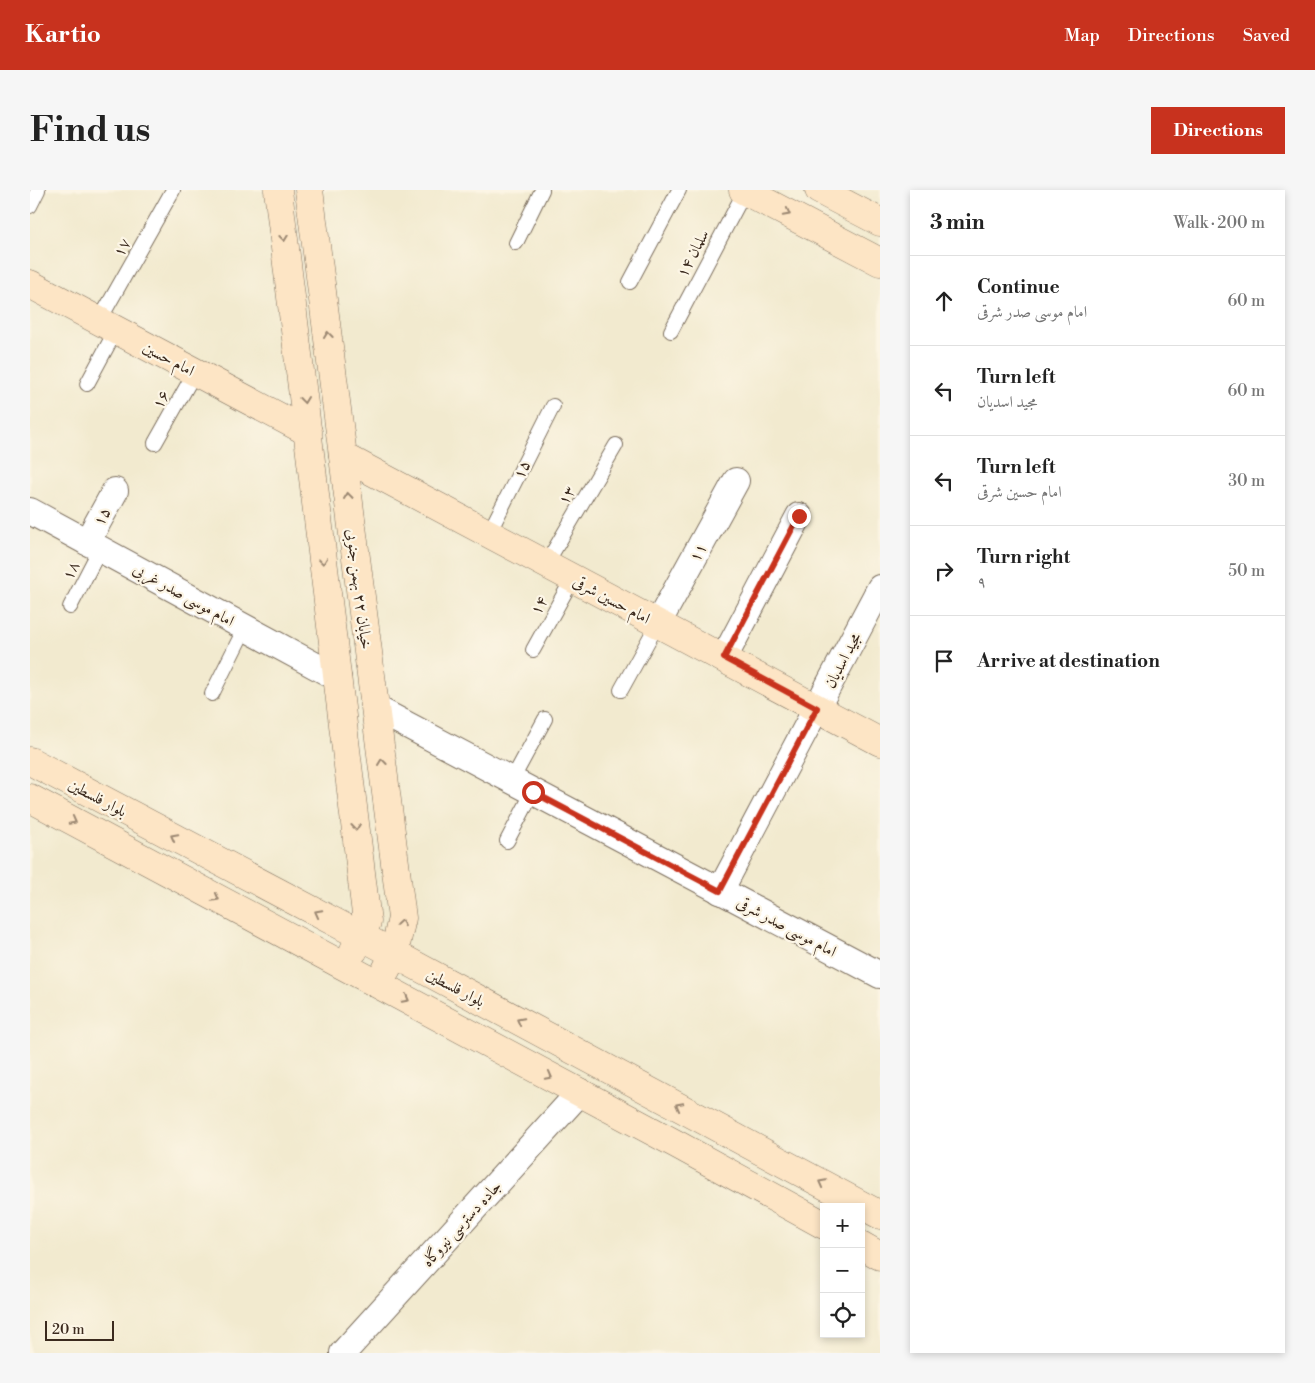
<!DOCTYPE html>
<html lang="en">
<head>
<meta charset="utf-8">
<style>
  :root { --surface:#fff; --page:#f6f6f6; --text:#222; --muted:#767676; --line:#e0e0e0; --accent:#c8321e }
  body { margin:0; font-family:"Libre Bodoni",Amiri,serif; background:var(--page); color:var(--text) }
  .controls { position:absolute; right:15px; bottom:15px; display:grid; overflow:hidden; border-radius:0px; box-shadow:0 2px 8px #0003 }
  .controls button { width:45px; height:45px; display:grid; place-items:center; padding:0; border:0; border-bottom:1px solid var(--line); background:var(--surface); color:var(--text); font:25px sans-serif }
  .scale { position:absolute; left:15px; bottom:12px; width:69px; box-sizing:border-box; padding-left:5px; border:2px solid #3b2a1e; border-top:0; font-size:14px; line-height:18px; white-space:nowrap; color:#3b2a1e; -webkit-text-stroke:4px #fcf5e5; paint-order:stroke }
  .stop { position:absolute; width:15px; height:15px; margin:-11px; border:4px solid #c8321e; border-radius:50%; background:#fff }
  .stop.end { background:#c8321e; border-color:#fff; box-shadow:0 1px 5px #0008 }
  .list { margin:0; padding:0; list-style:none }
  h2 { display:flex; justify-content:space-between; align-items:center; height:65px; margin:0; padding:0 20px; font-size:21px }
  h2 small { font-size:16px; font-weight:400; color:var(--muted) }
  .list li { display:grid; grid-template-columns:32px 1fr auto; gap:15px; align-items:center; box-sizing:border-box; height:90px; padding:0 20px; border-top:1px solid var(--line) }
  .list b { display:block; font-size:19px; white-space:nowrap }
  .list p { margin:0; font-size:16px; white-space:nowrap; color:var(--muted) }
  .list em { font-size:16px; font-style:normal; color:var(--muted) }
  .icon { flex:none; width:28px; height:28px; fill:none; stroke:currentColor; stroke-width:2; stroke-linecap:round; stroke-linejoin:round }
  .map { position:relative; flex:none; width:850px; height:1163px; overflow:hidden; border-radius:0px }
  header { display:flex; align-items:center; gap:30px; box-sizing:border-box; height:70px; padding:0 25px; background:var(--accent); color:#fff }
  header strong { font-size:24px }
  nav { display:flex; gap:28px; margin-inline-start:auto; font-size:18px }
  .intro { display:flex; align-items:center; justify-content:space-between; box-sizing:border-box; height:120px; padding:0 30px }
  h1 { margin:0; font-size:35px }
  .button { padding:12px 22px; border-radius:0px; background:var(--accent); color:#fff; font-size:18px; font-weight:700 }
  main { display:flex; gap:30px; padding:0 30px }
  aside { flex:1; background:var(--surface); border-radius:0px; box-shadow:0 2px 8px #0003 }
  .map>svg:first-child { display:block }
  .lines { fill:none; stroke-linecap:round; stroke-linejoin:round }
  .lane-casing { stroke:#7b6d5c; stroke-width:16 }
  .street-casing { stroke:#7b6d5c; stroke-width:28 }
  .secondary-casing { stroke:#7b6d5c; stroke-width:29 }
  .lane { stroke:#fff; stroke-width:14 }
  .street { stroke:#fff; stroke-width:26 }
  .secondary { stroke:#fde5c5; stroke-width:28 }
  .oneway { stroke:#9c8872 }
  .route { stroke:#c8321e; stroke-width:6 }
  .labels { text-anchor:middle; stroke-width:4.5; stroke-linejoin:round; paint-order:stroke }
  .street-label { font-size:16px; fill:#3b2a1e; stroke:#fcf5e5 }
</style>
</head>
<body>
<header>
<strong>Kartio</strong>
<nav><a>Map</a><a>Directions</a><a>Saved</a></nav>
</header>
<div class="intro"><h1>Find us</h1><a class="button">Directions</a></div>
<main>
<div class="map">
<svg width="850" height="1163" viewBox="0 0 850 1163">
  <rect width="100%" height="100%" fill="#fcf5e5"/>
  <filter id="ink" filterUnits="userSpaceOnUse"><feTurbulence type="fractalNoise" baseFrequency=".02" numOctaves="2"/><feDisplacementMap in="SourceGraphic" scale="10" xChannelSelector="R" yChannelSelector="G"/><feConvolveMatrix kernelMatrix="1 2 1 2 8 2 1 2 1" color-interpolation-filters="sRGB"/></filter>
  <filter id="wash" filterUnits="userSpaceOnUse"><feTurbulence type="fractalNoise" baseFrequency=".0096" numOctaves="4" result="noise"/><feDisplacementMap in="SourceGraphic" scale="20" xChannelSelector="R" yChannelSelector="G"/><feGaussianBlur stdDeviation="1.12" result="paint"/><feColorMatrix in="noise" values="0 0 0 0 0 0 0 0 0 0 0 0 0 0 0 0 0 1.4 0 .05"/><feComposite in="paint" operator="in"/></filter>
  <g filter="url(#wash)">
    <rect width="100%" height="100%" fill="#f2eacf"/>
  </g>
  <g filter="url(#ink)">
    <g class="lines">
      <g class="lane-casing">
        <g id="lane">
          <polyline points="0,16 8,0"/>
          <polyline points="486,53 512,0"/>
          <polyline points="600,92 649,0"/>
          <polyline points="69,131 143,0"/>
          <polyline points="641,141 715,1"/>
          <polyline points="57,194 86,140"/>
          <polyline points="125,253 165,182"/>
          <polyline points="459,343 523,216"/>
          <polyline points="516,374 586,255"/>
          <polyline points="40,417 70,359"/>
          <polyline points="503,460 543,388"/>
          <polyline points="591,500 628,433"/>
          <polyline points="182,504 215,438"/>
          <polyline points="482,590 515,529"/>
          <polyline points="477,651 503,602"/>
        </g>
      </g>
      <g class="street-casing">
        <g id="street">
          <polyline points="0,321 308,488"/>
          <polyline points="57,352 85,301"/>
          <polyline points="628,433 706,291"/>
          <polyline points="694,468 769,326"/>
          <polyline points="345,518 850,785"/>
          <polyline points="690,701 850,398"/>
          <polyline points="313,1163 550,902"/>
        </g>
      </g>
      <g class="secondary-casing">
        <g id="secondary">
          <polyline points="248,0 337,732 324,760"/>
          <polyline points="279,0 372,728 364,764 356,780"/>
          <polyline points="713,0 850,72"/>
          <polyline points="789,0 850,32"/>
          <polyline points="0,94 278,242"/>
          <polyline points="313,266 850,552"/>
          <polyline points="0,571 331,746 850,1025"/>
          <polyline points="0,608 648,955 794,1035"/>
          <polyline points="831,1055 850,1066"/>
        </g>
      </g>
      <use href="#lane" class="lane"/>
      <use href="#street" class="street"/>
      <use href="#secondary" class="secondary"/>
    </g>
    <defs><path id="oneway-chevron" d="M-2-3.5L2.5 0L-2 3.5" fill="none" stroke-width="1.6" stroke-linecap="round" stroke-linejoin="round" transform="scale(1.25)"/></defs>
    <g class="oneway">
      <use href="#oneway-chevron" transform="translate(757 23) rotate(28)"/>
      <use href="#oneway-chevron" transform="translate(254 48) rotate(83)"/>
      <use href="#oneway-chevron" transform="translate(298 145) rotate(-97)"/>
      <use href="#oneway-chevron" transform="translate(274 210) rotate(83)"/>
      <use href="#oneway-chevron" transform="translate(318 306) rotate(-97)"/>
      <use href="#oneway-chevron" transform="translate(293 371) rotate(83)"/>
      <use href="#oneway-chevron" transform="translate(352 572) rotate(-97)"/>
      <use href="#oneway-chevron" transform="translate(43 631) rotate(28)"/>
      <use href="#oneway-chevron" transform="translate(326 637) rotate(83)"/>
      <use href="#oneway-chevron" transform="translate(144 647) rotate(-152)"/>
      <use href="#oneway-chevron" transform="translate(186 708) rotate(28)"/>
      <use href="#oneway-chevron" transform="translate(288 723) rotate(-152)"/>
      <use href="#oneway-chevron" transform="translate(371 733) rotate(-81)"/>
      <use href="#oneway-chevron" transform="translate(376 809) rotate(28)"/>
      <use href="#oneway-chevron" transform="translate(490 831) rotate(-152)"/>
      <use href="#oneway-chevron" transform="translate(519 886) rotate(28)"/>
      <use href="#oneway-chevron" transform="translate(649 916) rotate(-152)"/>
      <use href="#oneway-chevron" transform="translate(792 993) rotate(-152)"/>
    </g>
  </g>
  <g class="lines" filter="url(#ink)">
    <polyline class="route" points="503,602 690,701 787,518 694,468 769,326"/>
  </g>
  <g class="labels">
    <g class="street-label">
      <text transform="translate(91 57) rotate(-61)" y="6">۱۷</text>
      <text transform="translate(662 63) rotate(-62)" y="6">سلمان ۱۴</text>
      <text transform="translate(139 168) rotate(28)" y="6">امام حسین</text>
      <text transform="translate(130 209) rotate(-61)" y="6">۱۶</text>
      <text transform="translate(491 279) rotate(-63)" y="6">۱۵</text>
      <text transform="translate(536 305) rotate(-60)" y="6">۱۳</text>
      <text transform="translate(71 326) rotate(-61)" y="6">۱۵</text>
      <text transform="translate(667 362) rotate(-61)" y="6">۱۱</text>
      <text transform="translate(40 380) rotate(-63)" y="6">۱۸</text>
      <text transform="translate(330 399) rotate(83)" y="6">خیابان ۲۲ بهمن جنوبی</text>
      <text transform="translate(154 404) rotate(29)" y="6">امام موسی صدر غربی</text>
      <text transform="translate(582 409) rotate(28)" y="6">امام حسین شرقی</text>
      <text transform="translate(508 415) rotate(-61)" y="6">۱۴</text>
      <text transform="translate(812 470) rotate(-62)" y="6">مجید اسدیان</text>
      <text transform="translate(68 607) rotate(28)" y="6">بلوار فلسطین</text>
      <text transform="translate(757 736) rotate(28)" y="6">امام موسی صدر شرقی</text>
      <text transform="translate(426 797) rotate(28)" y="6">بلوار فلسطین</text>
      <text transform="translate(431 1033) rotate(-48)" y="6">جاده دسترسی نیروگاه</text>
    </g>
  </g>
</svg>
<div class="controls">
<button>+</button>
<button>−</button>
<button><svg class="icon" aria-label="locate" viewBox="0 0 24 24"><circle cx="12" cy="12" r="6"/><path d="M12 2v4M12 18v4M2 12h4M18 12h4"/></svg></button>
</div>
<div class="scale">20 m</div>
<div class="stop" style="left:503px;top:602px"></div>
<div class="stop end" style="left:769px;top:326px"></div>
</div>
<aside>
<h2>3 min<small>Walk · 200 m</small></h2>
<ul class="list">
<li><svg class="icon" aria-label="ahead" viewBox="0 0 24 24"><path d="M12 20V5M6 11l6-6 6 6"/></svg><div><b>Continue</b><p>امام موسی صدر شرقی</p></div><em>60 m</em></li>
<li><svg class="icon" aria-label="left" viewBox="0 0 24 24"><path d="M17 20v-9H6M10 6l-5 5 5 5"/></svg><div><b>Turn left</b><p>مجید اسدیان</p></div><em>60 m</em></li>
<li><svg class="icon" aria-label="left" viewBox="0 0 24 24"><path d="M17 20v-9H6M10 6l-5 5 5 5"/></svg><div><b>Turn left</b><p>امام حسین شرقی</p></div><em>30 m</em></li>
<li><svg class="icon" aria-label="right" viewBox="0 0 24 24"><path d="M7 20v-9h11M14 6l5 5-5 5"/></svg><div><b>Turn right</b><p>۹</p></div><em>50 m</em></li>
<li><svg class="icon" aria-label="arrive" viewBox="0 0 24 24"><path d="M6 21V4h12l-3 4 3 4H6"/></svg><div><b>Arrive at destination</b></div></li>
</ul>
</aside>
</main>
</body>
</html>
